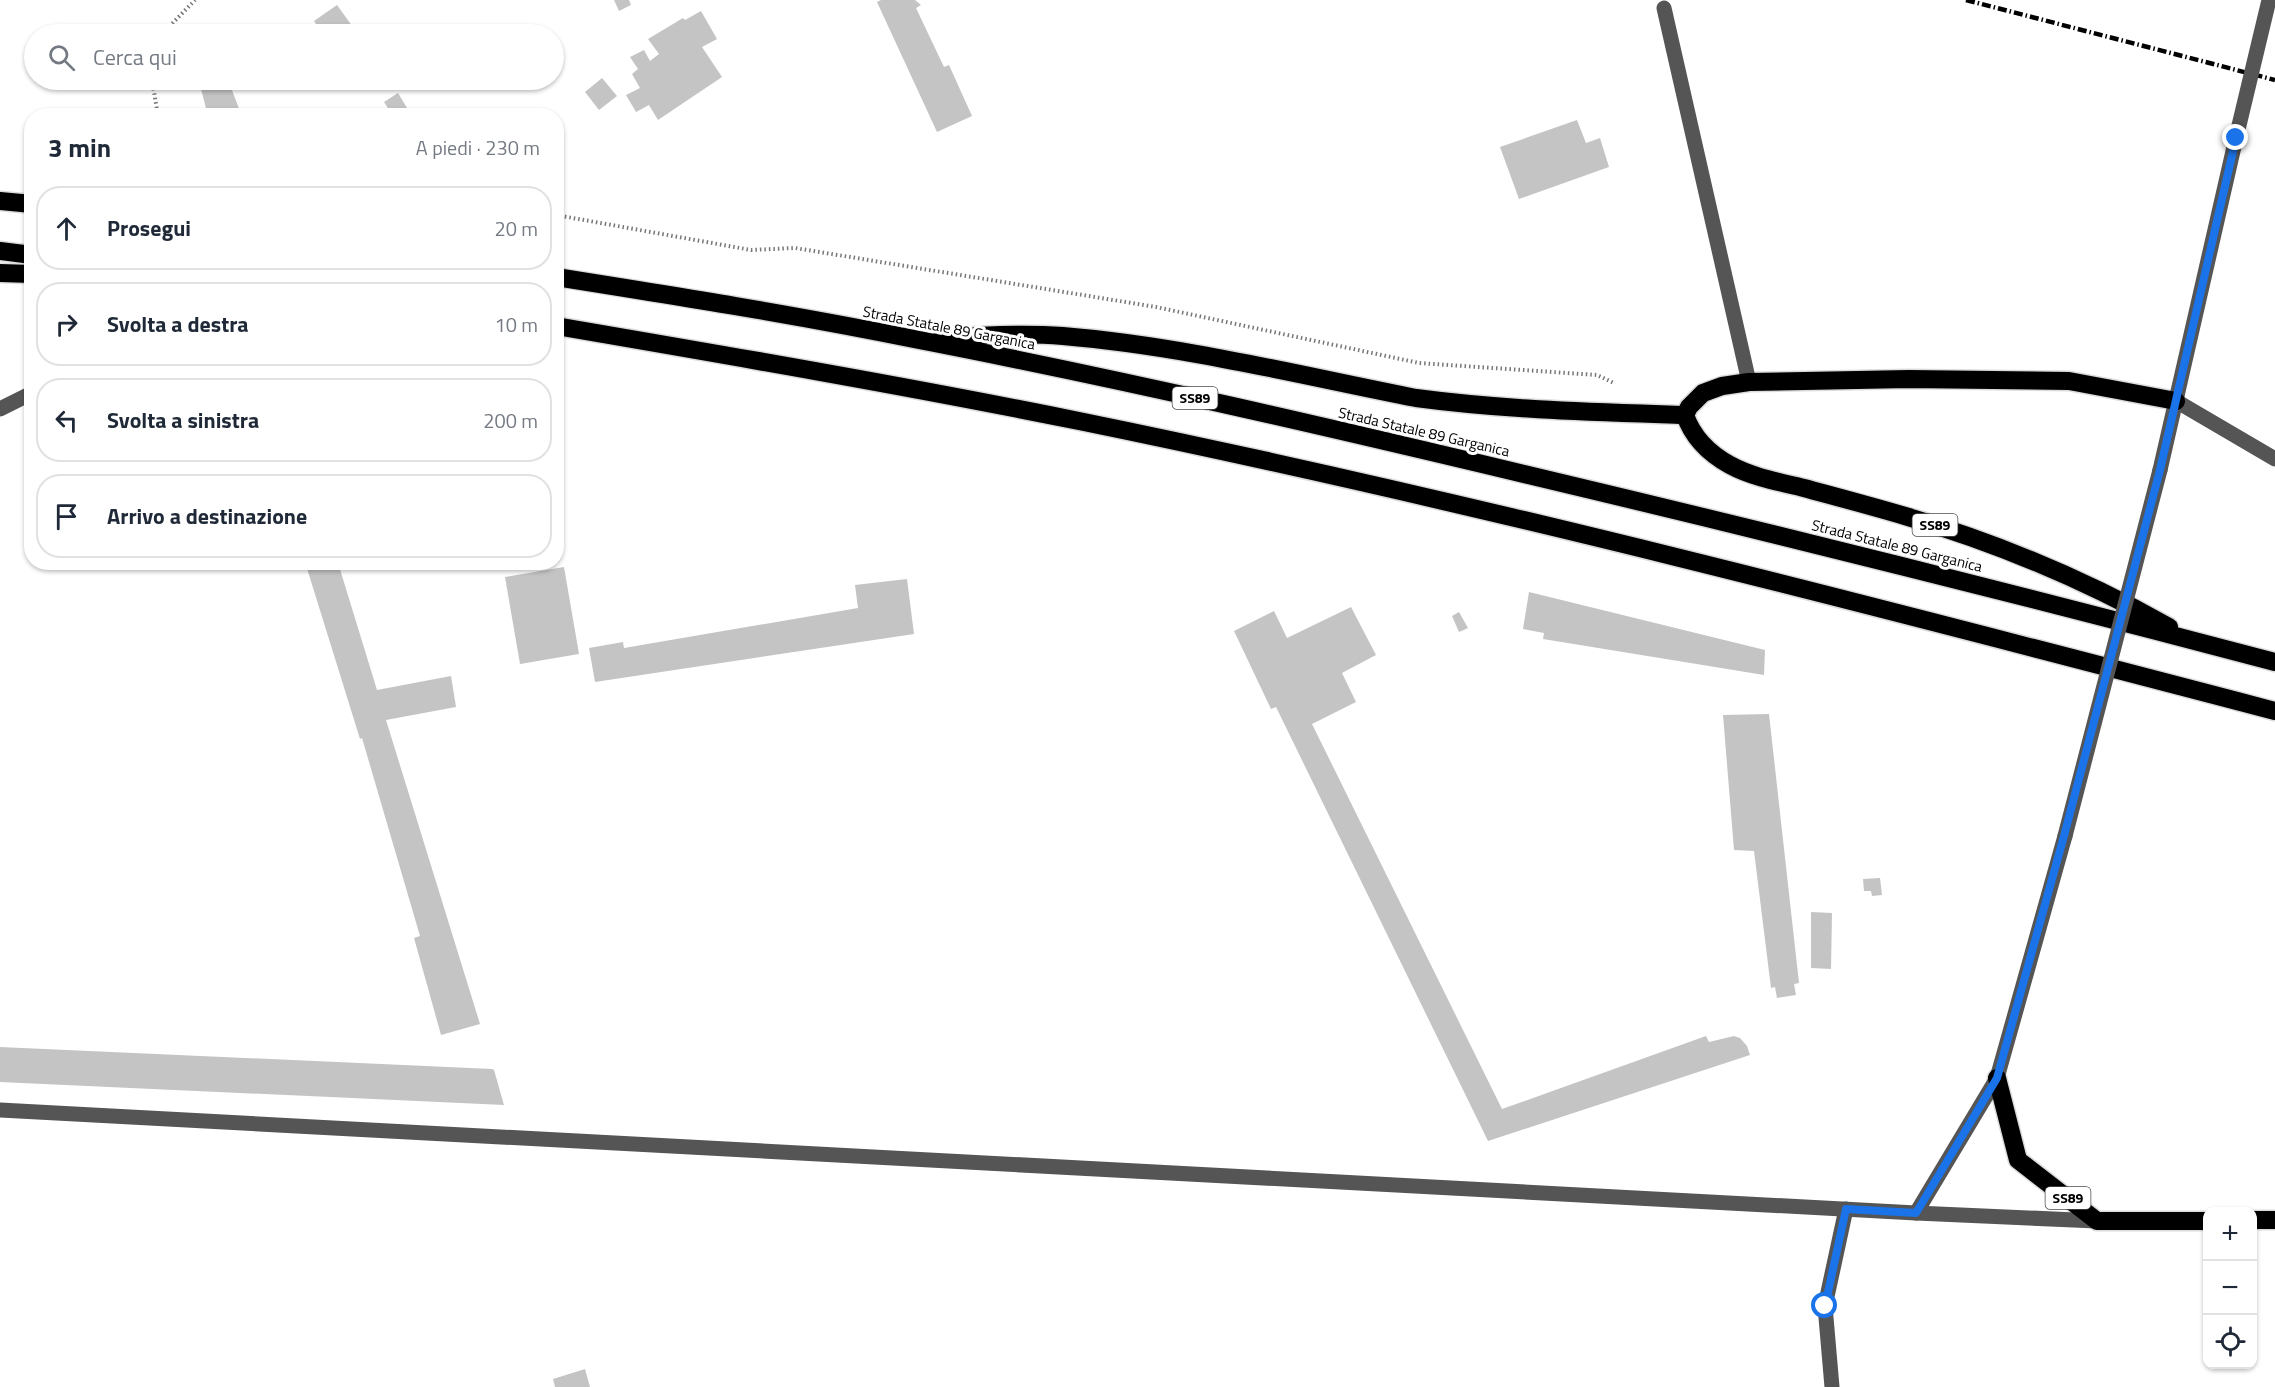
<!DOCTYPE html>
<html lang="it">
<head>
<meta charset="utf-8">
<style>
  :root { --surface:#fff; --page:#f2f2f3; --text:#1f2937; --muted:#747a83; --line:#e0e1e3 }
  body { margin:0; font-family:"Titillium Web",sans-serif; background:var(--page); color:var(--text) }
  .controls { position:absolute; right:18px; bottom:18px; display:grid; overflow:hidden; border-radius:12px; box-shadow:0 2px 4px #0004 }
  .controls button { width:54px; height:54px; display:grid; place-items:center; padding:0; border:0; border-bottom:2px solid var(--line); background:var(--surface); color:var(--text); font:30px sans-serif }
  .stop { position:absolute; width:18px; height:18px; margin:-14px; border:4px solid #1a73e8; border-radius:50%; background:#fff }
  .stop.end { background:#1a73e8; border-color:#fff; box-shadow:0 2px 6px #0008 }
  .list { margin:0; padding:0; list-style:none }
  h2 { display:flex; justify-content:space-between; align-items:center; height:78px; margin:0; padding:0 24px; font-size:26px }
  h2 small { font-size:20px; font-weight:400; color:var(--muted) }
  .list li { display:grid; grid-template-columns:39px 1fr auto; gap:18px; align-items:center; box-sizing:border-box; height:84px; margin:0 12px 12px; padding:0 12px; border:2px solid var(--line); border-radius:24px }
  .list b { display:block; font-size:22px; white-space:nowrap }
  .list em { font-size:20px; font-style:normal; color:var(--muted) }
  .icon { flex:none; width:33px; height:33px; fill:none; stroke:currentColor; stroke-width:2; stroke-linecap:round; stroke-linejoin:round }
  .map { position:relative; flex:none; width:2275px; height:1387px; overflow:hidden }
  .search { position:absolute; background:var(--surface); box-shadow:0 2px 4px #0004; left:24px; top:24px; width:540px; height:66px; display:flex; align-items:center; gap:15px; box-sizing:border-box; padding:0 21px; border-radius:33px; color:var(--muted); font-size:22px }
  .panel { position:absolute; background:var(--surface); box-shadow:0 2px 4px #0004; left:24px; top:108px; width:540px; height:462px; border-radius:24px }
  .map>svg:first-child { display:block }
  .building { fill:#c4c4c4 }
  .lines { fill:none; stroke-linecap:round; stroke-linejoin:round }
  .highway-casing { stroke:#dbdbdb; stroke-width:21 }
  .path { stroke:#777; stroke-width:4; stroke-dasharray:1.5 3; stroke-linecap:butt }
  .minor { stroke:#555; stroke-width:15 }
  .highway { stroke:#000; stroke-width:18 }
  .rail { stroke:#000; stroke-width:4.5; stroke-dasharray:9 3 1.5 3; stroke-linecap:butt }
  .minor-bridge { stroke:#555; stroke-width:15 }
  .route { stroke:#1a73e8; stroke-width:8 }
  .labels { text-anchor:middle; stroke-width:6; stroke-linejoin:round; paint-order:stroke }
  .shield { fill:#fff; stroke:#4c4c4c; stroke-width:1.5 }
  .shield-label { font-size:14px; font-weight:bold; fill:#000 }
  .street-label { font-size:15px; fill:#000; stroke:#fff }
</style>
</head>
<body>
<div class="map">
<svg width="2275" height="1387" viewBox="0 0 2275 1387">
  <rect width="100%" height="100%" fill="#fff"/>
  <g class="building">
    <polygon points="614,0 629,0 631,5 619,11"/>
    <polygon points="881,0 915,0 921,5 916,8 944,67 949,65 972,116 937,132 877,2"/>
    <polygon points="337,5 358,34 323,34 314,21"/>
    <polygon points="701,11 717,39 702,47 722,77 658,120 649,105 636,112 626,95 640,88 632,74 638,69 630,57 644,50 650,61 659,54 648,39 683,18 685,20"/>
    <polygon points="602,78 617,96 599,110 585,92"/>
    <polygon points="221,80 228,80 240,111 262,116 208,116 200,85"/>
    <polygon points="398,93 407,108 393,116 384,102"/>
    <polygon points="1577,120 1586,143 1600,138 1609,167 1519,199 1500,147"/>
    <polygon points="305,562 349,562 339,566 377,690 451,676 456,707 386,720 480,1024 441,1035 414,938 420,936 362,738 360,739"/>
    <polygon points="564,567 579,654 520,664 505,577"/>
    <polygon points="907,579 914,634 595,682 589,648 623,642 624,648 858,608 855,585"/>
    <polygon points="1529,592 1765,650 1764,675 1543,639 1544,633 1523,629"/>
    <polygon points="1351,607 1376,655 1342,673 1356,702 1312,724 1502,1109 1706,1036 1709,1042 1734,1036 1740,1038 1747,1046 1750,1055 1488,1141 1276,707 1271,709 1234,631 1274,611 1287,638"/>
    <polygon points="1459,612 1468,628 1459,632 1452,616"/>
    <polygon points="1769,714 1799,983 1794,984 1796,995 1777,998 1775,987 1771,988 1754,851 1734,850 1723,715"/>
    <polygon points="1880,878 1882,895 1872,896 1871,891 1864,891 1863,879"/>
    <polygon points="1811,912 1832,913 1831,969 1811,968"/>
    <polygon points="0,1047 492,1069 494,1070 504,1105 0,1082"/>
    <polygon points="585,1369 590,1387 555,1387 553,1379"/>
  </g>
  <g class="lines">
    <g class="highway-casing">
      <g id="highway">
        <polyline points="0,201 32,204"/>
        <polyline points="0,251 32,255"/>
        <polyline points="0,273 32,274"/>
        <path d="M 556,277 C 676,296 796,315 914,339 C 1126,380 1336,429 1545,479 C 1789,537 2032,598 2275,662"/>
        <path d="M 556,326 C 731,356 906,386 1079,421 C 1481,503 1878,607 2275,711"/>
        <path d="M 941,338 C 981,335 1022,333 1063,336 C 1183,346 1299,375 1416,398 C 1506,410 1595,412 1685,415"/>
        <path d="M 2169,627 C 2085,580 1998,543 1905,516 C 1871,506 1837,497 1804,488 C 1779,482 1752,477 1730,465 C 1708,453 1693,438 1685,415 L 1689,407 L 1703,393 L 1722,386 L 1749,382 L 1909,379 L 2069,381 L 2176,401"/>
        <polyline points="1997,1078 2018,1160 2097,1221 2208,1221"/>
        <polyline points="2252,1220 2275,1220"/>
      </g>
    </g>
    <g class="path">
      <polyline points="164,34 166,30 195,0"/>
      <polyline points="152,80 158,116"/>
      <polyline points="556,215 751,250 795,248 1156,307 1419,363 1597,375 1614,383"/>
    </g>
    <g class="minor">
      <polyline points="1664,8 1749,382"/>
      <polyline points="2176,401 2275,459"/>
      <polyline points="0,409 32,393"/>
      <polyline points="2160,470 2236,138"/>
      <polyline points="0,1110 1916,1213 1997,1078 2065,836"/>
      <polyline points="1916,1213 2097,1221"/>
      <polyline points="1832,1387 1825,1306 1846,1209"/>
    </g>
    <use href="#highway" class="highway"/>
    <polyline class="rail" points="1966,0 2275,80"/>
    <g class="minor-bridge">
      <polyline points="2236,138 2269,0"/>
      <polyline points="2065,836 2160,470"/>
    </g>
  </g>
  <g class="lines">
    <polyline class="route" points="1825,1306 1846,1209 1916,1213 1997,1078 2064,836 2160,470 2236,138"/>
  </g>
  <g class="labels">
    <g class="shield">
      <rect x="1172.5" y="387" width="45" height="22" rx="4.5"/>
      <rect x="1912.5" y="514" width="45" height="22" rx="4.5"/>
      <rect x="2045.5" y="1187" width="45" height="22" rx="4.5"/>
    </g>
    <g class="shield-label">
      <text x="1195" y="403">SS89</text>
      <text x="1935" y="530">SS89</text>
      <text x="2068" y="1203">SS89</text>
    </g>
    <g class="street-label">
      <text transform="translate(949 328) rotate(11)" y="5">Strada Statale 89 Garganica</text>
      <text transform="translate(1424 432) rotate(13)" y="5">Strada Statale 89 Garganica</text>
      <text transform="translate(1897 546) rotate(14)" y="5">Strada Statale 89 Garganica</text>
    </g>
  </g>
</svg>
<div class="controls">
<button>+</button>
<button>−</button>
<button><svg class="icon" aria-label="locate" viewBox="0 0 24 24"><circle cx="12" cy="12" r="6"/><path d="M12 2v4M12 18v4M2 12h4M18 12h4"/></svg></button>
</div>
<div class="stop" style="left:1825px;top:1306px"></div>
<div class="stop end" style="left:2236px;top:138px"></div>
<div class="search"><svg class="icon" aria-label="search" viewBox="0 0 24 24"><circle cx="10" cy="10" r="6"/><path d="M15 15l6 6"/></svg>Cerca qui</div>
<section class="panel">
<h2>3 min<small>A piedi · 230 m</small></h2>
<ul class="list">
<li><svg class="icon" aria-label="ahead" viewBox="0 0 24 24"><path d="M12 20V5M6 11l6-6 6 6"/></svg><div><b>Prosegui</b></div><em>20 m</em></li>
<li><svg class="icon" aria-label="right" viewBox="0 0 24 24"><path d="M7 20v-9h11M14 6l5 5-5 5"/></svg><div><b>Svolta a destra</b></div><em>10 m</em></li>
<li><svg class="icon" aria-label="left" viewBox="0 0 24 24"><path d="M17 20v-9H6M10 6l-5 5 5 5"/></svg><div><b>Svolta a sinistra</b></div><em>200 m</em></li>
<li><svg class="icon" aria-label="arrive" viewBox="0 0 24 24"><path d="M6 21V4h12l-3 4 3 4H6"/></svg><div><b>Arrivo a destinazione</b></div></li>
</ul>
</section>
</div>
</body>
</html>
